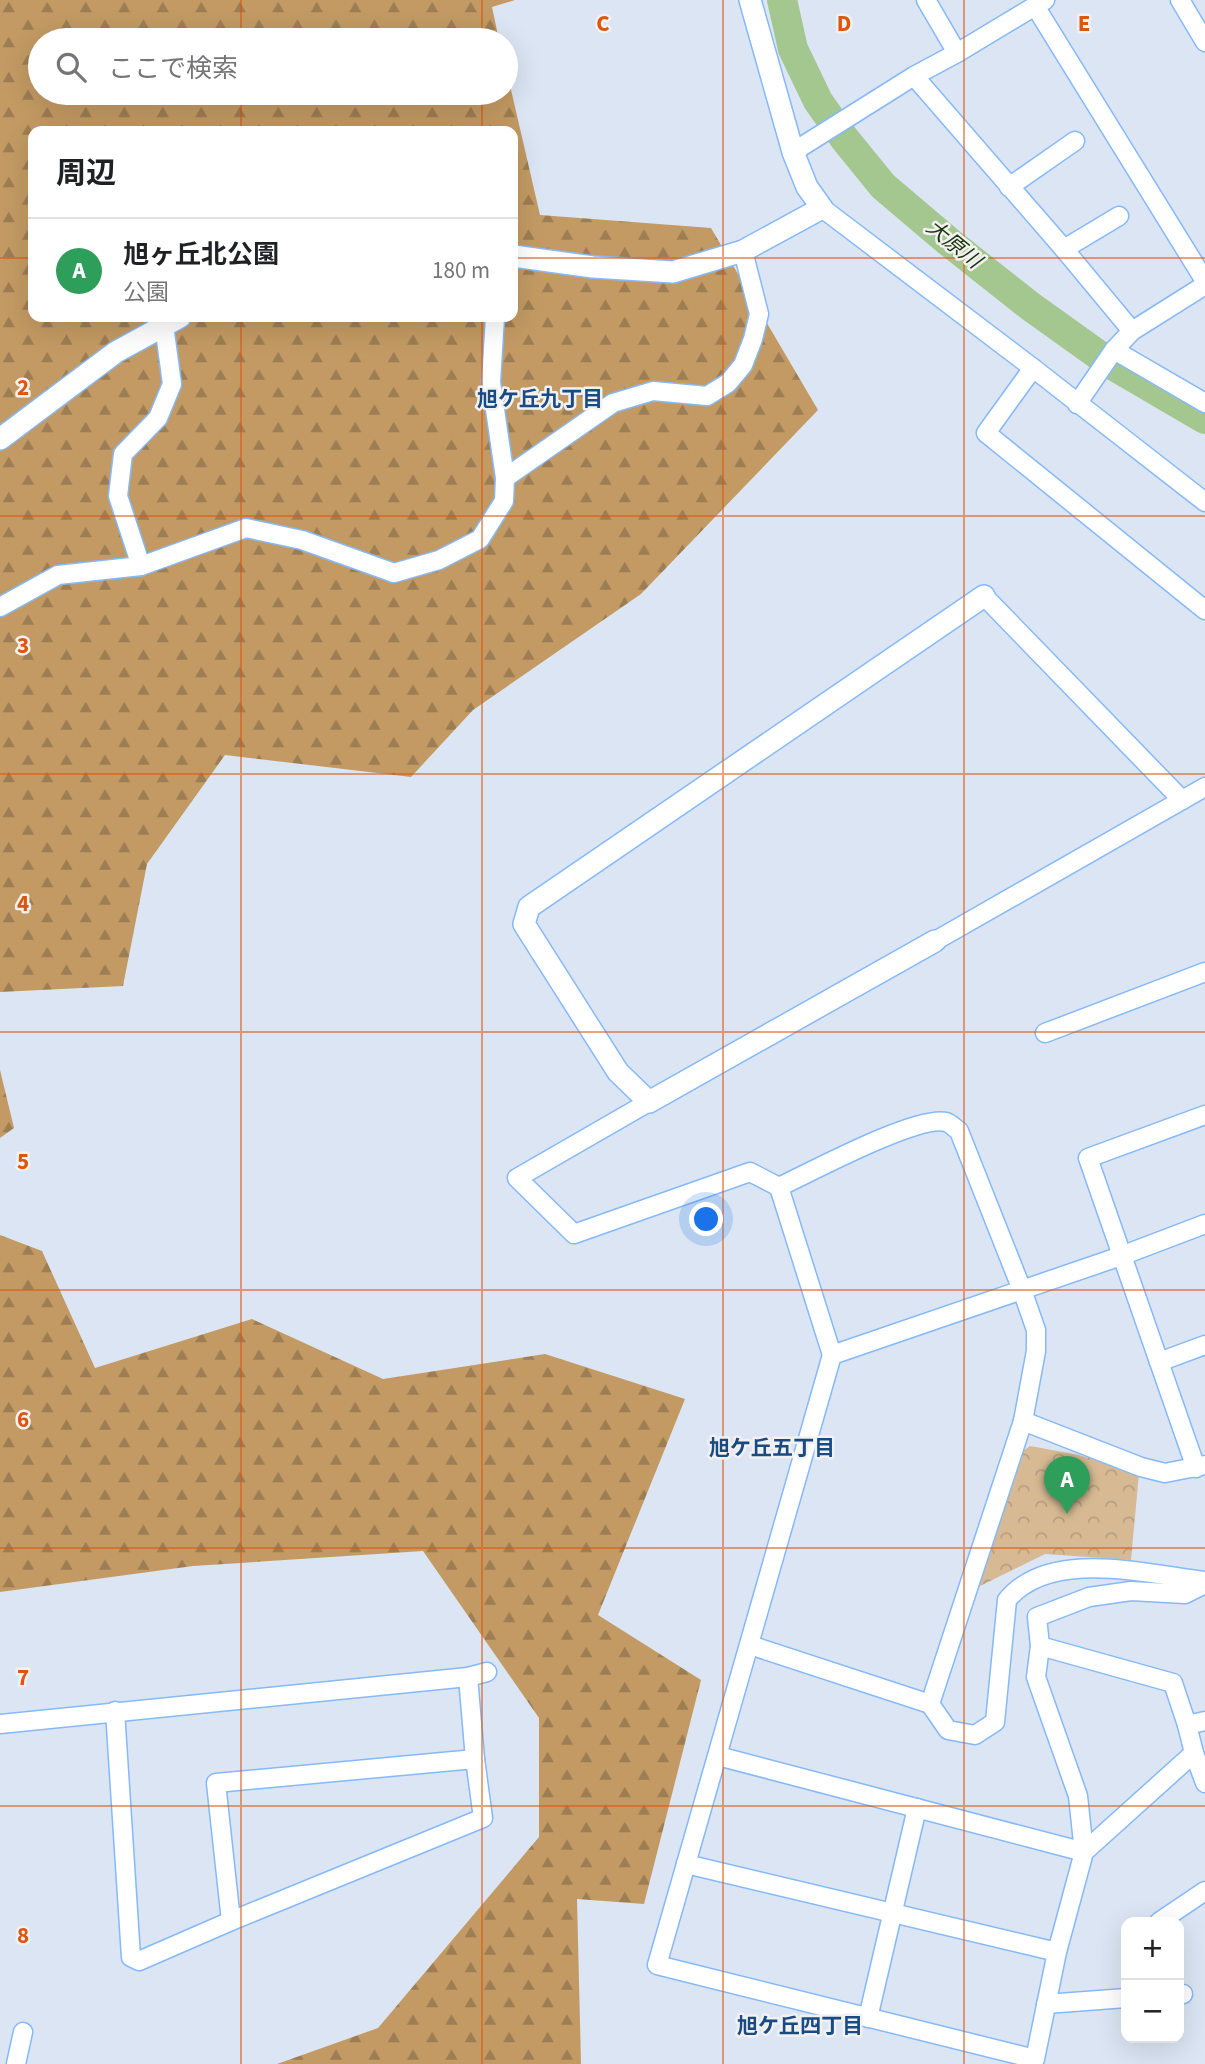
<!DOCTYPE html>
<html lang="ja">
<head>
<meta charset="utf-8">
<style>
  :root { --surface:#fff; --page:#f2f2f2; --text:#202124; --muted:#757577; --line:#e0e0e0; --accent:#74552a }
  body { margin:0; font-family:"Source Sans 3","Noto Sans JP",sans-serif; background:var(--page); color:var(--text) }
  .controls { position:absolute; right:21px; bottom:21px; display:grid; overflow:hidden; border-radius:14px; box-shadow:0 7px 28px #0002 }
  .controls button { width:63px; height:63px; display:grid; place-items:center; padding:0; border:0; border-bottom:2px solid var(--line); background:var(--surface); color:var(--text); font:35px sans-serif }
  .you { position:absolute; left:707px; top:1220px; width:24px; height:24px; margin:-18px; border:5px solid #fff; border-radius:50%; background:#1a73e8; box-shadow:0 0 0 10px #1a73e833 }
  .badge { display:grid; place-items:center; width:46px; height:46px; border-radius:50%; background:var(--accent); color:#fff; font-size:23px; font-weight:700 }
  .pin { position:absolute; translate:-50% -58px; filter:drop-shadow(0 2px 4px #0008) }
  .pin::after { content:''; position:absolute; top:37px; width:24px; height:21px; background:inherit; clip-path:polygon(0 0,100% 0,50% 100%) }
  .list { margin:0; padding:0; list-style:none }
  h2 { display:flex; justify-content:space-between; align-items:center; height:91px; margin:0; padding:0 28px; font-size:30px }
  h2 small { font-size:23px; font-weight:400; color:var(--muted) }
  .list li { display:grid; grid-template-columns:46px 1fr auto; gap:21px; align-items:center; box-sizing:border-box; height:105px; padding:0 28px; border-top:2px solid var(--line) }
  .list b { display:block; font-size:26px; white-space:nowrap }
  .list p { margin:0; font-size:23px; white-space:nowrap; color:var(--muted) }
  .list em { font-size:23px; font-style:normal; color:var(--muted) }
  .icon { flex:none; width:38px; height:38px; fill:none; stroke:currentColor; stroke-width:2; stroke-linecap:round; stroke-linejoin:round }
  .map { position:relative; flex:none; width:1205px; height:2064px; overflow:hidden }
  .search { position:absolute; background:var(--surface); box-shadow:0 7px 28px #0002; left:28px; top:28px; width:490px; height:77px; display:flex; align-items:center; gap:18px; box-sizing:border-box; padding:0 24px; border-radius:38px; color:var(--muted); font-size:26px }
  .panel { position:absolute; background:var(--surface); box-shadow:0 7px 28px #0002; left:28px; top:126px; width:490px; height:196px; border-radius:14px }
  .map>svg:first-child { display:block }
  .forest { fill:url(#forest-firs); fill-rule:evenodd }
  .park { fill:url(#park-crowns) }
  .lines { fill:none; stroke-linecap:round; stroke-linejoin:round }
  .river { stroke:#a3c78e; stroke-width:30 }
  .minor-casing { stroke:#85b9f9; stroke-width:21 }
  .tertiary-casing { stroke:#85b9f9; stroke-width:24 }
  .minor { stroke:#fff; stroke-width:18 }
  .tertiary { stroke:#fff; stroke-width:21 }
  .grid { fill:none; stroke:#dd560e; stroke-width:2; stroke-opacity:0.55 }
  .labels { text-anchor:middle; stroke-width:5; stroke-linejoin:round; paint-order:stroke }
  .water-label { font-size:21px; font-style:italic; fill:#1c330b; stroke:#f1f1f1 }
  .neighbourhood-label { font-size:21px; font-weight:bold; fill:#194a82; stroke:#f1f1f1 }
  .grid-label { font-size:23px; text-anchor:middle; font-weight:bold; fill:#dd560e; stroke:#f1f1f1; stroke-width:5; stroke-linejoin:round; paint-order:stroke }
</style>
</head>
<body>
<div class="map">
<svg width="1205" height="2064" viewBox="0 0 1205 2064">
  <defs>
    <pattern id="forest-firs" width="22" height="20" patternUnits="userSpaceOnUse" patternTransform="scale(1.75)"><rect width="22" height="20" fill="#c39a63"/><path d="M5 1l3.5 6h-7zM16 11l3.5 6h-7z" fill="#9d7d53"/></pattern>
    <pattern id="park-crowns" width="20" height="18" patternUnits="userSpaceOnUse" patternTransform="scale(1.75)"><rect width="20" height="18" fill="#d7ba93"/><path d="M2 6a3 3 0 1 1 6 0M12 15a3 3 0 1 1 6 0" fill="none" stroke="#b79f80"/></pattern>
  </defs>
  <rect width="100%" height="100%" fill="#dbe5f3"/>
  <g class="forest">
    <path d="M 0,0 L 515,0 L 492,7 L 499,40 L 40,40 L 40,93 L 506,93 L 506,68 L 540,215 L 711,228 L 818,410 L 641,594 L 473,710 L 411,777 L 225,755 L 147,864 L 123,986 L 0,992 ZM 33,131 L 513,131 L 513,317 L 33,317 Z"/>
    <polygon points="0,1070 14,1128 0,1138"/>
    <polygon points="0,1235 42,1251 95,1368 252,1319 383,1379 545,1354 685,1399 598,1615 701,1680 644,1904 577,1899 581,2064 277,2064 378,2028 539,1837 539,1718 423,1551 193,1566 0,1592"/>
  </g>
  <polygon class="park" points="1030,1446 1079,1455 1139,1473 1131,1560 1045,1554 972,1590 1020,1453"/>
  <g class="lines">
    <polyline class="river" points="782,0 793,49 818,101 844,138 883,186 949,242 1030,306 1111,364 1205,419"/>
    <g class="minor-casing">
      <g id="minor">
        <polyline points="926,0 957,53"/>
        <polyline points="1180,0 1205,42"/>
        <polyline points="1035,6 1205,281"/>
        <polyline points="914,76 1064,249 1132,331"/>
        <polyline points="793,152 914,76 957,53 1045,0"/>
        <polyline points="1009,187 1075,141"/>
        <polyline points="822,208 1033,368 1205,502"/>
        <polyline points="1064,249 1119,216"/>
        <polyline points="1114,350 1205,403"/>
        <polyline points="1033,368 986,433 1205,610"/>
        <polyline points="1077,404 1114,350 1132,331 1205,285"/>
        <polyline points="505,478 613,403 653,391 707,396 728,383 743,365 753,339 759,314 743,251"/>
        <polyline points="141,566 118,496 123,454 158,418 172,384 164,325"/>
        <polyline points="984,596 1182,800"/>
        <polyline points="0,607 58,575 141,566 246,528 302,540 394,573 439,560 480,539 504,501 505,478 491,382 495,317"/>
        <polyline points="935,941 1205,787"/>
        <polyline points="1045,1033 1205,972"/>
        <polyline points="649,1102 517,1178 574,1234 750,1172 779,1187"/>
        <polyline points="1205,1224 1121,1256 832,1355 657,1965 1035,2059 1057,1952 1084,1852 1194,1753 1187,1725 1205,1721"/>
        <path d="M 832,1355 L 779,1187 C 811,1172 917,1115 946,1122 C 950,1123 956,1129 959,1131 L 1022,1290 L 1036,1330 L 1036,1351 L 1023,1421"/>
        <polyline points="1159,1362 1205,1345"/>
        <polyline points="1196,1468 1088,1158 1205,1115"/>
        <path d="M 750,1645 L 930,1704 L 948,1730 L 975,1735 L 995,1722 L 1007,1600 C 1050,1548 1146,1574 1205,1581"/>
        <polyline points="1040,1646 1173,1683 1187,1725"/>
        <polyline points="930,1704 1023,1421 1141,1467 1165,1473 1205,1465"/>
        <polyline points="115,1711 131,1957 139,1961 231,1921 483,1818 475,1759 468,1677"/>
        <polyline points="0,1724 468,1677 487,1672"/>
        <polyline points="1194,1753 1205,1783"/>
        <polyline points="718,1756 1084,1852 1078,1796 1036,1677 1040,1646 1037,1617 1089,1597 1131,1591 1185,1594 1205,1584"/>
        <polyline points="686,1864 1057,1952"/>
        <polyline points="231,1921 216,1783 475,1759"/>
        <polyline points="1159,1922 1205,1891"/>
        <polyline points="1179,1995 1183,1994"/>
        <polyline points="1046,2004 1126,1998"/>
        <polyline points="868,2018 917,1808"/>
        <polyline points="16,2064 23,2032"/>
      </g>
    </g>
    <g class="tertiary-casing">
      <g id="tertiary">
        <polyline points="513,256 593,267 673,272 743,251 822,208 807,187 793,152 750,0"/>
        <polyline points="0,439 116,352 180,317"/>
        <polyline points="935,941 649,1102 618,1072 524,924 529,907 984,596"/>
      </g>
    </g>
    <use href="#minor" class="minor"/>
    <use href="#tertiary" class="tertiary"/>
  </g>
  <path class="grid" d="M 241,0 L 241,40M 482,0 L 482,40M 723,0 L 723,2064M 964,0 L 964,2064M 241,93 L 241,131M 482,93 L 482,131M 0,258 L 33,258M 513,258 L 1205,258M 241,317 L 241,2064M 482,317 L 482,2064M 0,516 L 1205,516M 0,774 L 1205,774M 0,1032 L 1205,1032M 0,1290 L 1205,1290M 0,1548 L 1205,1548M 0,1806 L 1205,1806"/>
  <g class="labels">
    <g class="water-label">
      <text transform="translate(954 244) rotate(39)" y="7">大原川</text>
    </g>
    <g class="neighbourhood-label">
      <text x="540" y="406">旭ケ丘九丁目</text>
      <text x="772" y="1455">旭ケ丘五丁目</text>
      <text x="800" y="2033">旭ケ丘四丁目</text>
    </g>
  </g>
  <g class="grid-label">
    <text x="603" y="31">C</text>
    <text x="844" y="31">D</text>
    <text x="1084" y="31">E</text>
    <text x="23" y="395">2</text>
    <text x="23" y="653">3</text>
    <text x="23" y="911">4</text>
    <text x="23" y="1169">5</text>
    <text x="23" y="1427">6</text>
    <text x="23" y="1685">7</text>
    <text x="23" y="1943">8</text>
  </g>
</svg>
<div class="controls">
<button>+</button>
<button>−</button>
</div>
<div class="you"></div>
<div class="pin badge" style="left:1067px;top:1514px;background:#2e9e5b">A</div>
<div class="search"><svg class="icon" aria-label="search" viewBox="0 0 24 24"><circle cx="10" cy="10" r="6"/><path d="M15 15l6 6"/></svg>ここで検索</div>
<section class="panel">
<h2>周辺<small></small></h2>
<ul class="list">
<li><span class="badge" style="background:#2e9e5b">A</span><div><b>旭ヶ丘北公園</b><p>公園</p></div><em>180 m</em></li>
</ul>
</section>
</div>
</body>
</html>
